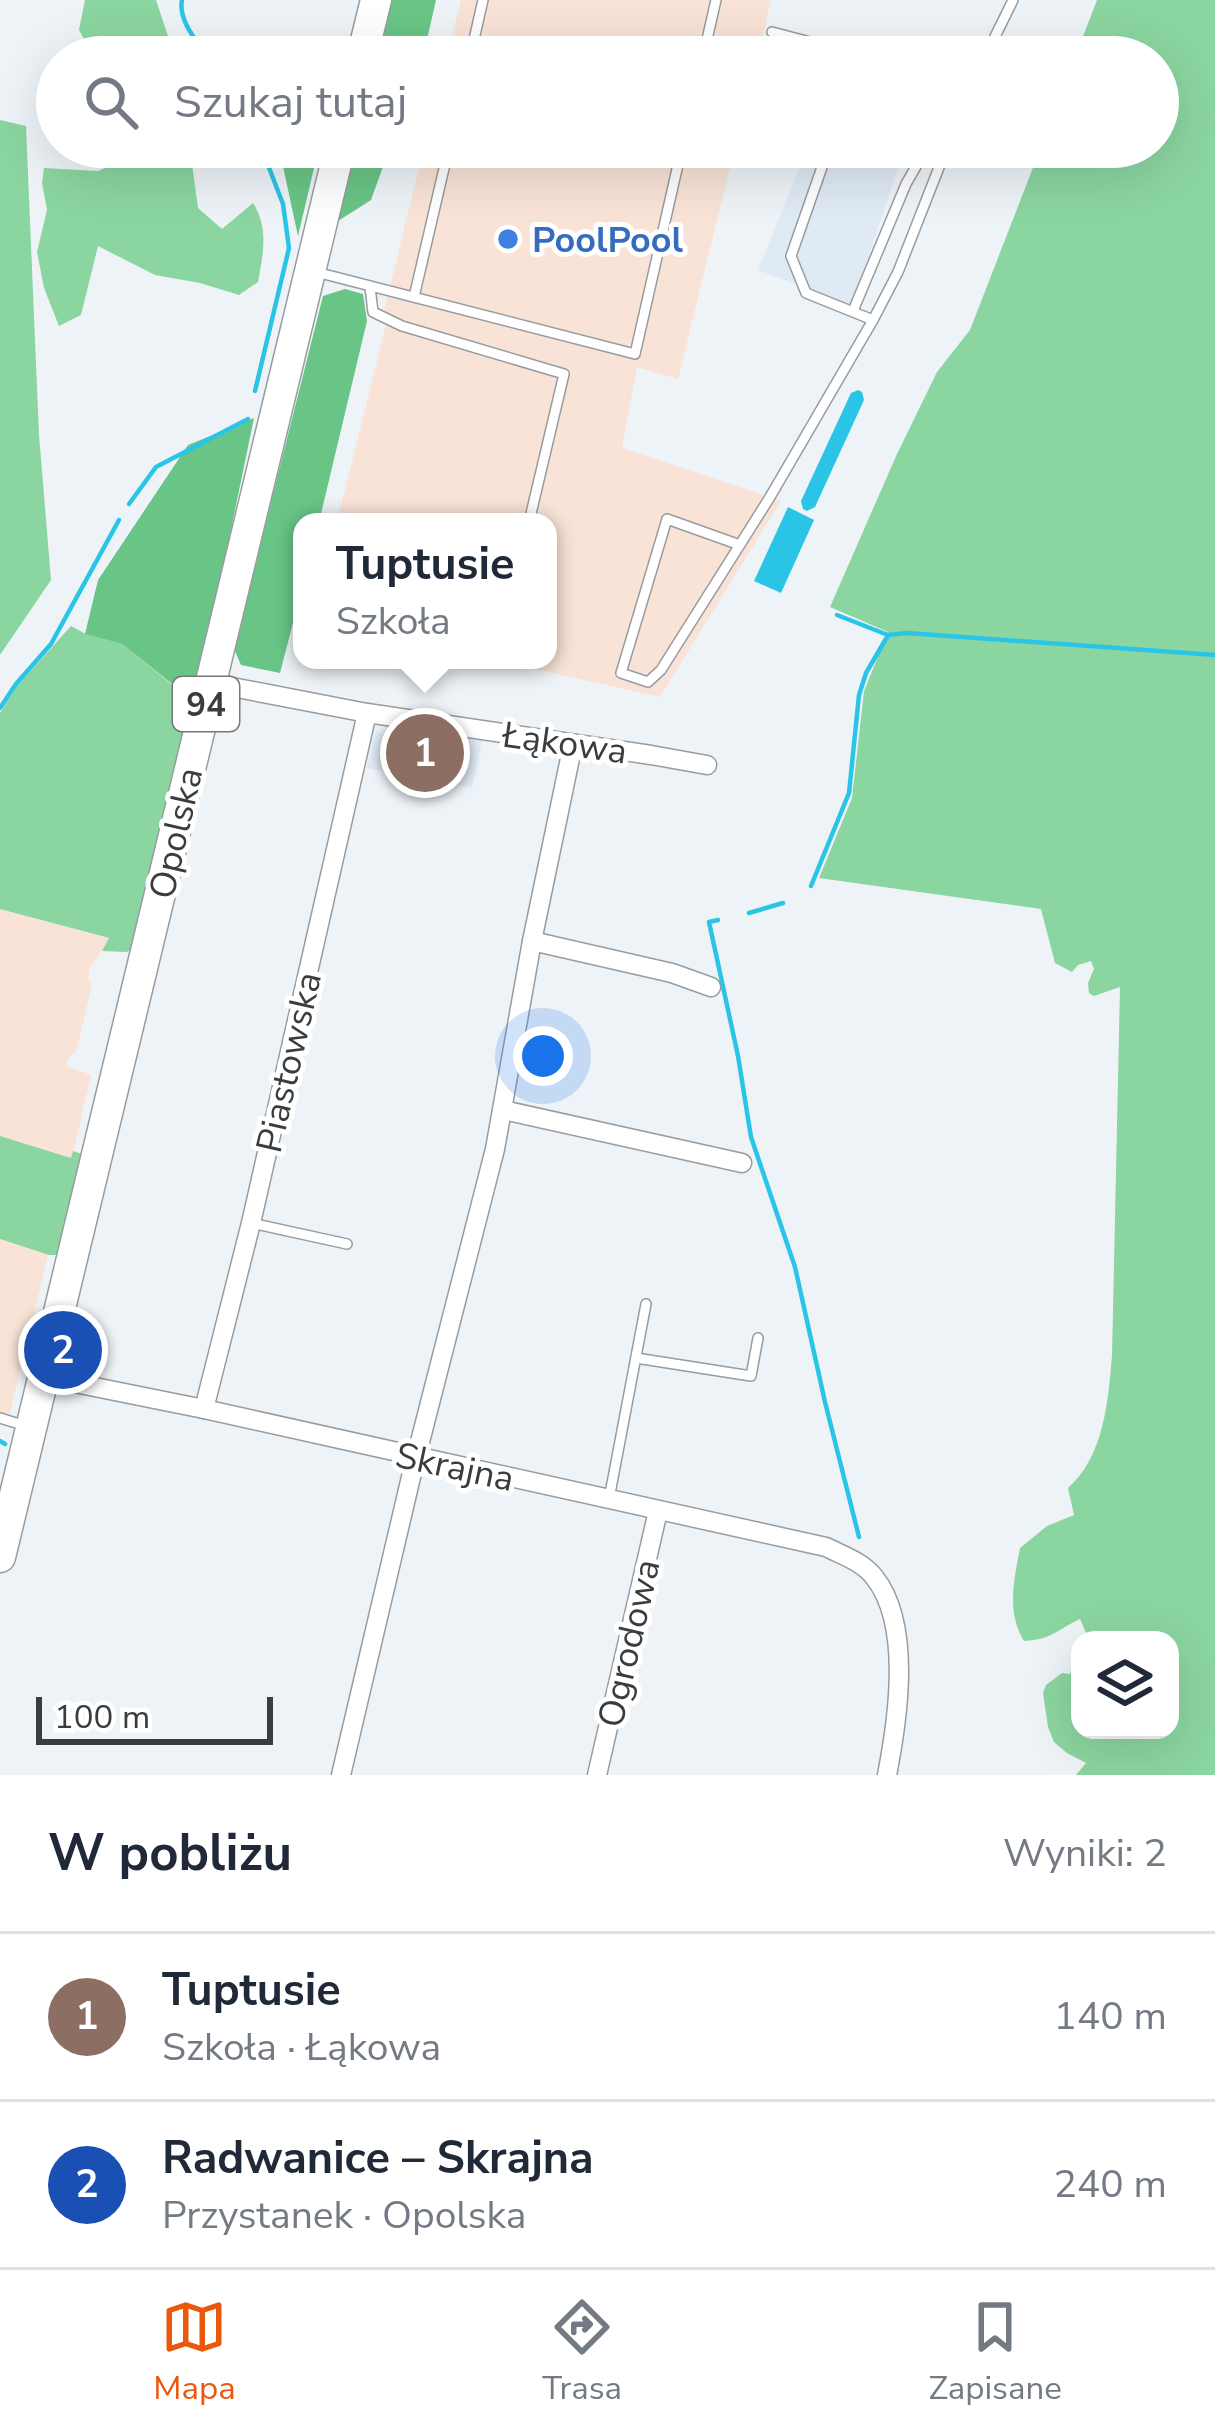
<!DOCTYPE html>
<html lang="pl">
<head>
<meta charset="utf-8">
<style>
  :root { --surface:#fff; --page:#f2f2f3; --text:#1f2937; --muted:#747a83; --line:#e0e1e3; --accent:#ea580c }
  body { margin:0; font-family:"Nunito Sans",sans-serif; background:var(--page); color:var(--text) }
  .controls { position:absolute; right:36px; bottom:36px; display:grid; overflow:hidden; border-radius:24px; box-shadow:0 12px 48px #0002 }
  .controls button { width:108px; height:108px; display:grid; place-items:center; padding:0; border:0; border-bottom:3px solid var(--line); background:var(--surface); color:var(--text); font:60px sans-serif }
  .scale { position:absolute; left:36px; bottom:30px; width:237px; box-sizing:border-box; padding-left:12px; border:6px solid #3a3c3e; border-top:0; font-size:33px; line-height:42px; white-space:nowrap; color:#3a3c3e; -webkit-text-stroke:9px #fff; paint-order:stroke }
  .you { position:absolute; left:543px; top:1056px; width:42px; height:42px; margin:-30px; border:9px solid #fff; border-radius:50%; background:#1a73e8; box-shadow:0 0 0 18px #1a73e833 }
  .badge { display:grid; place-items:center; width:78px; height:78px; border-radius:50%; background:var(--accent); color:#fff; font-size:39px; font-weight:700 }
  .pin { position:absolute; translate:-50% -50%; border:6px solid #fff; box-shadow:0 3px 12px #0006 }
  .popup { position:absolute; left:293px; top:513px; width:264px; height:156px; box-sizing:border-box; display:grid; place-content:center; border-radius:24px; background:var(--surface); filter:drop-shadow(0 3px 9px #0005); font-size:39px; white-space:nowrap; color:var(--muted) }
  .popup b { font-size:45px; color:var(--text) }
  .popup::after { content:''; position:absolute; left:50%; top:100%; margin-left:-24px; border:24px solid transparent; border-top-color:var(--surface) }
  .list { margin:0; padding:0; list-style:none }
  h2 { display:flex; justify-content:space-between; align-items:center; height:156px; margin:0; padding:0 48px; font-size:51px }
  h2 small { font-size:39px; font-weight:400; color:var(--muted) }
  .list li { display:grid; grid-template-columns:78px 1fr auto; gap:36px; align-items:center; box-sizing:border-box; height:168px; padding:0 48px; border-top:3px solid var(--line) }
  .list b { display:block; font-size:45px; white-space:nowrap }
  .list p { margin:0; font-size:39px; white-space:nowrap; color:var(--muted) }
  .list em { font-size:39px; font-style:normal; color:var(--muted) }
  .icon { flex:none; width:66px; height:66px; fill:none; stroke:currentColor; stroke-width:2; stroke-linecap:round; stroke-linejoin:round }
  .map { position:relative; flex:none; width:1215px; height:1775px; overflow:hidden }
  .search { position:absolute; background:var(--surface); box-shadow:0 12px 48px #0002; left:36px; right:36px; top:36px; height:132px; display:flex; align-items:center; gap:30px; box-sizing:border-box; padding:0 42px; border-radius:66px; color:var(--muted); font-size:45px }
  .sheet { height:492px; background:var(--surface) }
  nav { display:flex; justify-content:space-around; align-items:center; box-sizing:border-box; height:168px; border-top:3px solid var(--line); background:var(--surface); font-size:33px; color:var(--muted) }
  nav a { display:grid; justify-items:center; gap:6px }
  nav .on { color:var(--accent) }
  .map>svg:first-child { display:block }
  .commercial { fill:#f9e3d6 }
  .built { fill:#dfeaf5 }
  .green { fill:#8bd5a0 }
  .forest { fill:#69c586 }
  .water { fill:#2ac5e6 }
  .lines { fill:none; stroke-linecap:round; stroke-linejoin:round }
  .stream { stroke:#2ac5e6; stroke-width:4.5 }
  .service-casing { stroke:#979ca0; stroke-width:12 }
  .minor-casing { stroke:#979ca0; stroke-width:21 }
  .primary-casing { stroke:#979ca0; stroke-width:33 }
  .service { stroke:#fff; stroke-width:9 }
  .minor { stroke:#fff; stroke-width:18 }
  .primary { stroke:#fff; stroke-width:30 }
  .shop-dot { fill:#3f7fe0; stroke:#fff; stroke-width:4.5 }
  .labels { text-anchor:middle; stroke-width:10; stroke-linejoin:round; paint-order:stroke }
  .shield { fill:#fff; stroke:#757678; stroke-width:3 }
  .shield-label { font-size:33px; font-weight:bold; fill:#3a3c3e }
  .shop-label { font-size:36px; font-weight:bold; fill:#366cbe; stroke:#fff; text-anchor:start }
  .street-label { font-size:36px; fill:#3a3c3e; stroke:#fff }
</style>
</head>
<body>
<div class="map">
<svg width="1215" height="1775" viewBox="0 0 1215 1775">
  <rect width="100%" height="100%" fill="#eef3f8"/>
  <g class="commercial">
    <polygon points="461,0 771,0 758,57 447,57"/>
    <polygon points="424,147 735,147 678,379 637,367 622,448 781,501 660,697 494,660 548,660 548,522 337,522 389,313 384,311"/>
    <polygon points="0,909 110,939 90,968 88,978 92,985 76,1052 69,1056 66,1066 91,1075 72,1158 0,1136"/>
    <polygon points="0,1239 48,1255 8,1421 0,1419"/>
  </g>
  <g class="built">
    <polygon points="808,147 905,147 852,306 758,270"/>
    <polygon points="398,725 483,737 472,788 367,768 376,731 396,738"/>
  </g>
  <g class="green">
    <polygon points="85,0 156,0 175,57 126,57 123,54 91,52 79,30"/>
    <path d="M 1097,0 L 1215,0 L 1215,1775 L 1076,1775 L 1086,1763 L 1067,1753 L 1054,1742 L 1048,1727 L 1043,1693 L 1046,1685 L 1062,1673 L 1070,1674 L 1074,1657 L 1080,1654 L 1080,1730 L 1170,1730 L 1170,1640 L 1089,1640 L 1080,1619 C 1055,1631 1053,1639 1024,1641 C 1006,1612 1014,1580 1020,1548 L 1047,1526 L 1074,1515 L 1068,1488 C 1104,1456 1108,1402 1112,1356 L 1120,987 L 1094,996 L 1089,993 L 1088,983 L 1094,969 L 1091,961 L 1078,965 L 1072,972 L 1055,963 L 1041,909 L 819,878 L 852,798 L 864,691 L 888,632 L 830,607 L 897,454 L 937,372 L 970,330 L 1041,147 L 1158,147 L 1158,57 L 1075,57 Z"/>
    <polygon points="0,120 26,126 39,435 51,580 0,655"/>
    <path d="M 154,148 L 190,149 L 198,208 L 222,229 L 253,203 C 269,228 263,254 258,282 L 239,295 L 200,283 L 155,275 L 98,246 L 81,315 L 59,326 L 44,288 L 37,252 L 47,210 L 42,183 L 44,168 L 98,171 Z"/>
    <polygon points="71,626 86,634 122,644 180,691 201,675 135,947 127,952 102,951 109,938 0,909 0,713 17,686"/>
    <polygon points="0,1136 71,1158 73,1151 82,1154 60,1255 49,1255 0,1239"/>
  </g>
  <g class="forest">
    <polygon points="392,0 436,0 423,57 377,57"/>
    <polygon points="283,147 319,147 298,236 279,148"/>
    <polygon points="354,147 390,147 371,200 335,223"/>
    <polygon points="345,289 363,294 367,321 319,522 302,522 302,588 280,673 241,665 234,649 323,296"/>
    <polygon points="254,418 201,675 181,691 122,644 85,634 98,580 188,445"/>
  </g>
  <g class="water">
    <polygon points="858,390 862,392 864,400 815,507 807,511 803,509 801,501 851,393"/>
    <polygon points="788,507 814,520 781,593 754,581"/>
  </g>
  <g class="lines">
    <g class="stream">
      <path d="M 182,0 C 178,20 196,40 207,57"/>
      <polyline points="255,391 289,248 283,204 261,147"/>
      <polyline points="129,504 156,467 248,419"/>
      <polyline points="837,615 888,635 907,633 1215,655"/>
      <polyline points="0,708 16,684 51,644 119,520"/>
      <polyline points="811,886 849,793 859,695 866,673 887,637"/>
      <polyline points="749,913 783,903"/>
      <polyline points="718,920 709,922 738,1056 751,1137 795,1267 825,1402 859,1537"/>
      <polyline points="0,1441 5,1444"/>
    </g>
    <g class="service-casing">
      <g id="service">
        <polyline points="772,32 860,55"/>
        <polyline points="470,57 483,0"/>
        <polyline points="703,57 716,0"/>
        <polyline points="985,57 1013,0"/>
        <polyline points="829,147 791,256 806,293 873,320 898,272 947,147"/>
        <polyline points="316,272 635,354 682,147"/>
        <polyline points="370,287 373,312 402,326 564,374 529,522"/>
        <polyline points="414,297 449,147"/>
        <polyline points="853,311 906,184 927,147"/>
        <polyline points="740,545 667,519 621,673 648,682 661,670 770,497 873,320"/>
        <polyline points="251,1223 347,1244"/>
        <polyline points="636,1358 751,1376 758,1338"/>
        <polyline points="0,1418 26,1426"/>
        <polyline points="609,1499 646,1304"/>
      </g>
    </g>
    <g class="minor-casing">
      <g id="minor">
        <polyline points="211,683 367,713 651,755 707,765"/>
        <polyline points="532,941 672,973 711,987"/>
        <polyline points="503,1110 742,1163"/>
        <path d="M 45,1377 L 204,1409 L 826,1547 C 844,1556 863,1562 875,1578 C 912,1626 898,1719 887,1775"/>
        <polyline points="204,1409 251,1223 367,713"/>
        <polyline points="341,1775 411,1477 495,1149 532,941 573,744"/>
        <polyline points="597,1775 658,1511"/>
      </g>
    </g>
    <g class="primary-casing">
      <g id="primary">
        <polyline points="362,57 376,0"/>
        <polyline points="0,1557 340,147"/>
      </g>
    </g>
    <use href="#service" class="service"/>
    <use href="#minor" class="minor"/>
    <use href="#primary" class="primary"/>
  </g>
  <circle class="shop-dot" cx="508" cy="239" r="12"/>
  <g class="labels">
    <rect class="shield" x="173" y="677" width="66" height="54" rx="9"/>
    <g class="shield-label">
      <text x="206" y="716">94</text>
    </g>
    <g class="shop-label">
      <text x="532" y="252">PoolPool</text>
    </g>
    <g class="street-label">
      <text transform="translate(565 742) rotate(8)" y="13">Łąkowa</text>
      <text transform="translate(175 833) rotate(-77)" y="13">Opolska</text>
      <text transform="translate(288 1062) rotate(-77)" y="13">Piastowska</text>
      <text transform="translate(455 1466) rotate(12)" y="13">Skrajna</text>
      <text transform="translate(628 1643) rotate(-77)" y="13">Ogrodowa</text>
    </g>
  </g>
</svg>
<div class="controls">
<button><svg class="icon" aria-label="layers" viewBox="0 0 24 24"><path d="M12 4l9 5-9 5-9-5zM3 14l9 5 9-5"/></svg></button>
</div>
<div class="scale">100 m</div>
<div class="you"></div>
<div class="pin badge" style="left:425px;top:753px;background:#8d6e63">1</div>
<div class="popup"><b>Tuptusie</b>Szkoła</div>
<div class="pin badge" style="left:63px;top:1350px;background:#1a4fb4">2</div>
<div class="search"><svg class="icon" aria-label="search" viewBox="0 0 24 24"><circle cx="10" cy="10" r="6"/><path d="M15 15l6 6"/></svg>Szukaj tutaj</div>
</div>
<section class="sheet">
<h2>W pobliżu<small>Wyniki: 2</small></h2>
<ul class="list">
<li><span class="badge" style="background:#8d6e63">1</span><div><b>Tuptusie</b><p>Szkoła · Łąkowa</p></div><em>140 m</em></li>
<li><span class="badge" style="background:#1a4fb4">2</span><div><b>Radwanice – Skrajna</b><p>Przystanek · Opolska</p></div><em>240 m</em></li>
</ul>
</section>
<nav>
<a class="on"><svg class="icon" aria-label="map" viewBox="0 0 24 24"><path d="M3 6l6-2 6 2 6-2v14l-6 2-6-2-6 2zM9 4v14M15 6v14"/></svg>Mapa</a>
<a><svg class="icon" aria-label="directions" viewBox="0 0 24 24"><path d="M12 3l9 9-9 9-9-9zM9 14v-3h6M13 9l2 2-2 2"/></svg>Trasa</a>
<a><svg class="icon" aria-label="saved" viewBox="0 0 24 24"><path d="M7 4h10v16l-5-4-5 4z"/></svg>Zapisane</a>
</nav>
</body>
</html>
